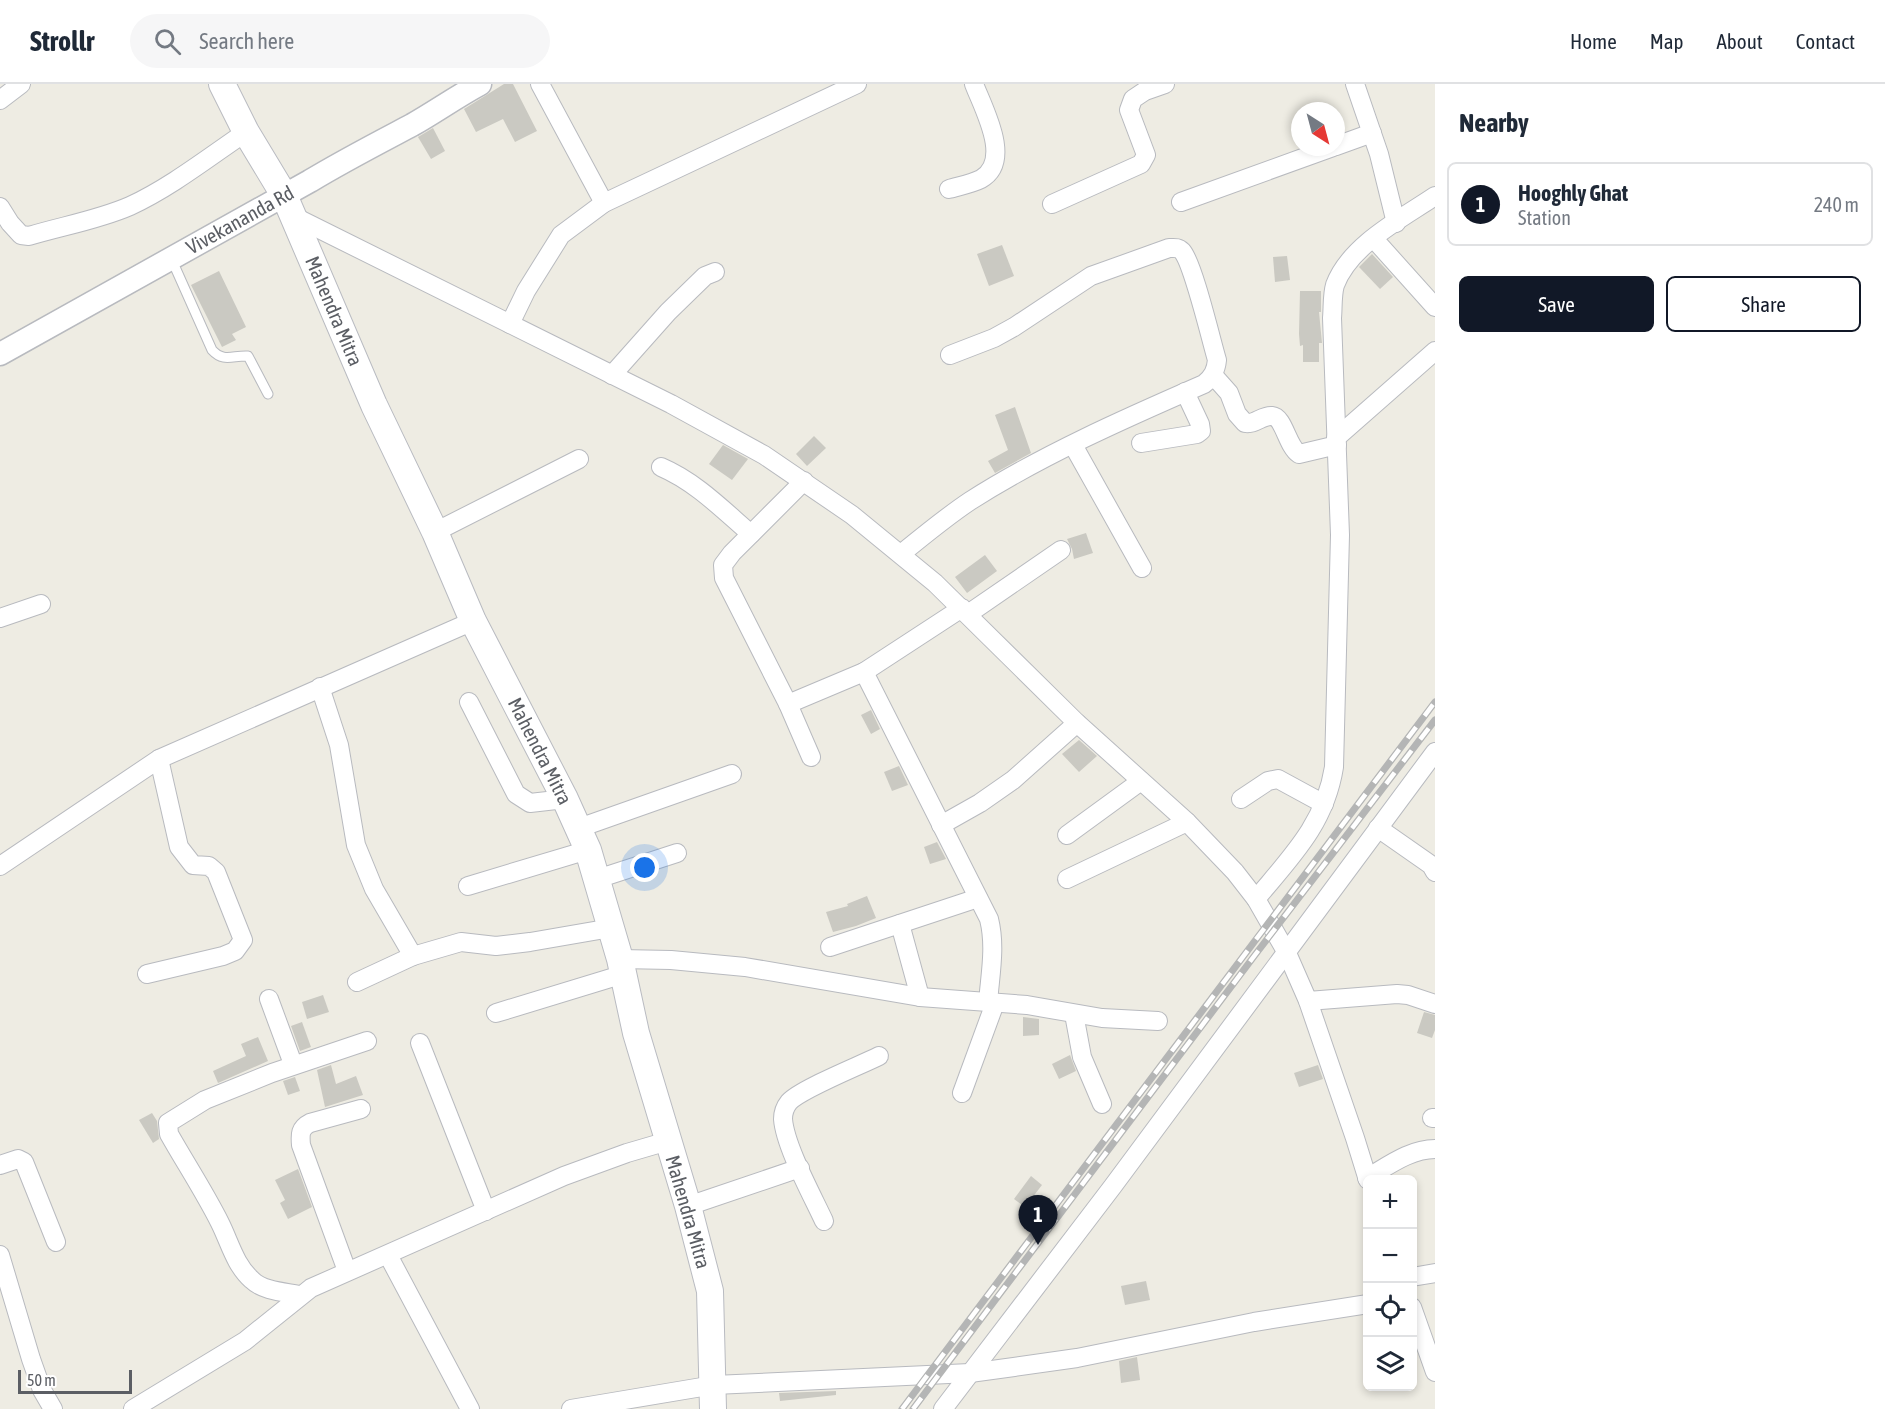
<!DOCTYPE html>
<html lang="en">
<head>
<meta charset="utf-8">
<style>
  :root { --surface:#fff; --page:#f6f6f7; --text:#1f2937; --muted:#747a83; --line:#e0e1e3; --accent:#111827 }
  body { margin:0; font-family:"Asap Condensed",sans-serif; background:var(--page); color:var(--text) }
  .controls { position:absolute; right:18px; bottom:18px; display:grid; overflow:hidden; border-radius:9px; box-shadow:0 3px 9px #0003 }
  .controls button { width:54px; height:54px; display:grid; place-items:center; padding:0; border:0; border-bottom:2px solid var(--line); background:var(--surface); color:var(--text); font:30px sans-serif }
  .compass { position:absolute; left:1291px; top:18px; width:54px; height:54px; border-radius:50%; background:var(--surface); box-shadow:0 3px 9px #0003; rotate:144deg }
  .scale { position:absolute; left:18px; bottom:15px; width:114px; box-sizing:border-box; padding-left:6px; border:3px solid #5b5e64; border-top:0; font-size:16px; line-height:21px; white-space:nowrap; color:#5b5e64; -webkit-text-stroke:4px #fff; paint-order:stroke }
  .you { position:absolute; left:645px; top:784px; width:21px; height:21px; margin:-15px; border:4px solid #fff; border-radius:50%; background:#1a73e8; box-shadow:0 0 0 9px #1a73e833 }
  .badge { display:grid; place-items:center; width:39px; height:39px; border-radius:50%; background:var(--accent); color:#fff; font-size:20px; font-weight:700 }
  .pin { position:absolute; translate:-50% -50px; filter:drop-shadow(0 2px 3px #0008) }
  .pin::after { content:''; position:absolute; top:32px; width:21px; height:18px; background:inherit; clip-path:polygon(0 0,100% 0,50% 100%) }
  .list { margin:0; padding:0; list-style:none }
  h2 { display:flex; justify-content:space-between; align-items:center; height:78px; margin:0; padding:0 24px; font-size:26px }
  h2 small { font-size:20px; font-weight:400; color:var(--muted) }
  .list li { display:grid; grid-template-columns:39px 1fr auto; gap:18px; align-items:center; box-sizing:border-box; height:84px; margin:0 12px 12px; padding:0 12px; border:2px solid var(--line); border-radius:9px }
  .list b { display:block; font-size:22px; white-space:nowrap }
  .list p { margin:0; font-size:20px; white-space:nowrap; color:var(--muted) }
  .list em { font-size:20px; font-style:normal; color:var(--muted) }
  .actions { display:flex; gap:12px; padding:18px 24px }
  .actions a { flex:1; padding:14px 0; border:2px solid var(--accent); border-radius:9px; text-align:center; font-size:21px; color:var(--accent) }
  .actions .main { background:var(--accent); color:#fff }
  .icon { flex:none; width:33px; height:33px; fill:none; stroke:currentColor; stroke-width:2; stroke-linecap:round; stroke-linejoin:round }
  .map { position:relative; flex:none; width:1435px; height:1325px; overflow:hidden }
  header { display:flex; align-items:center; gap:36px; box-sizing:border-box; height:84px; padding:0 30px; background:var(--surface); border-bottom:2px solid var(--line) }
  header strong { font-size:28px }
  nav { display:flex; gap:33px; margin-inline-start:auto; font-size:21px }
  .search { width:420px; height:54px; background:var(--page); display:flex; align-items:center; gap:15px; box-sizing:border-box; padding:0 21px; border-radius:33px; color:var(--muted); font-size:22px }
  main { display:flex }
  aside { flex:1; background:var(--surface) }
  .map>svg:first-child { display:block }
  .building { fill:#cac9c2 }
  .lines { fill:none; stroke-linecap:round; stroke-linejoin:round }
  .service-casing { stroke:#b8babf; stroke-width:11 }
  .minor-casing { stroke:#b8babf; stroke-width:20 }
  .tertiary-casing { stroke:#b8babf; stroke-width:25 }
  .secondary-casing { stroke:#b9bbc1; stroke-width:28 }
  .service { stroke:#fff; stroke-width:9 }
  .minor { stroke:#fff; stroke-width:18 }
  .tertiary { stroke:#fff; stroke-width:22 }
  .secondary { stroke:#fff; stroke-width:26 }
  .rail-casing { stroke:#b4b5b5; stroke-width:7 }
  .rail { stroke:#fff; stroke-width:4.5; stroke-dasharray:14; stroke-linecap:butt }
  .labels { text-anchor:middle; stroke-width:5; stroke-linejoin:round; paint-order:stroke }
  .street-label { font-size:20px; fill:#5b5e64; stroke:#fff }
</style>
</head>
<body>
<header>
<strong>Strollr</strong>
<div class="search"><svg class="icon" aria-label="search" viewBox="0 0 24 24"><circle cx="10" cy="10" r="6"/><path d="M15 15l6 6"/></svg>Search here</div>
<nav><a>Home</a><a>Map</a><a>About</a><a>Contact</a></nav>
</header>
<main>
<div class="map">
<svg width="1435" height="1325" viewBox="0 0 1435 1325">
  <rect width="100%" height="100%" fill="#eeece3"/>
  <g class="building">
    <polygon points="504,0 513,0 537,47 515,58 503,35 476,48 464,25"/>
    <polygon points="433,44 445,67 431,75 418,53"/>
    <polygon points="1002,161 1014,192 989,202 977,170"/>
    <polygon points="1372,170 1393,193 1380,205 1359,183"/>
    <polygon points="1287,172 1290,196 1275,198 1273,173"/>
    <polygon points="219,187 246,243 232,250 236,256 222,263 191,201"/>
    <polygon points="1300,207 1321,207 1321,228 1319,228 1322,259 1319,259 1319,278 1303,278 1303,261 1300,262 1299,250"/>
    <polygon points="1015,323 1031,369 995,389 988,377 1008,366 995,331"/>
    <polygon points="814,352 826,364 807,382 796,370"/>
    <polygon points="723,361 748,375 732,396 709,380"/>
    <polygon points="1086,449 1093,469 1074,475 1072,465 1067,455"/>
    <polygon points="985,471 997,487 967,509 955,493"/>
    <polygon points="871,626 880,645 871,650 861,631"/>
    <polygon points="1079,656 1097,672 1079,688 1062,670"/>
    <polygon points="899,682 908,701 892,707 884,688"/>
    <polygon points="937,758 946,775 930,780 924,763"/>
    <polygon points="867,812 876,834 856,842 833,848 826,828 848,822 847,820"/>
    <polygon points="323,911 329,928 307,935 302,918"/>
    <polygon points="1424,928 1435,931 1435,946 1432,954 1417,949"/>
    <polygon points="1023,933 1039,935 1039,951 1023,952"/>
    <polygon points="302,938 311,963 300,967 291,942"/>
    <polygon points="258,953 268,977 218,999 213,987 246,972 241,960"/>
    <polygon points="1070,971 1076,987 1059,995 1052,980"/>
    <polygon points="331,981 336,1000 356,992 363,1011 325,1023 317,986"/>
    <polygon points="1318,981 1323,995 1299,1003 1294,989"/>
    <polygon points="295,993 300,1007 288,1011 283,997"/>
    <polygon points="152,1029 157,1037 159,1055 153,1059 139,1036"/>
    <polygon points="298,1085 312,1123 288,1135 280,1119 285,1116 275,1096"/>
    <polygon points="1031,1092 1042,1101 1025,1123 1014,1115"/>
    <polygon points="1146,1197 1150,1216 1125,1221 1121,1202"/>
    <polygon points="1137,1273 1140,1296 1121,1299 1119,1277"/>
    <polygon points="836,1307 836,1311 780,1317 779,1309"/>
  </g>
  <g class="lines">
    <g class="service-casing">
      <path id="service" d="M 171,174 L 212,266 C 224,279 233,271 248,272 L 268,310"/>
    </g>
    <g class="minor-casing">
      <g id="minor">
        <polyline points="540,0 604,119"/>
        <polyline points="1355,0 1379,70 1396,139"/>
        <polyline points="0,16 21,0"/>
        <polyline points="1336,62 1372,49"/>
        <path d="M 949,105 C 959,102 971,100 981,95 C 1013,77 983,24 974,0"/>
        <polyline points="1181,118 1333,63"/>
        <polyline points="1052,120 1141,80 1146,71 1129,26 1133,15 1145,7 1165,0"/>
        <path d="M 0,123 L 10,139 L 21,151 L 29,152 C 62,142 98,136 130,122 C 171,103 209,73 246,48"/>
        <polyline points="293,132 671,320 764,371 852,431 935,499 1077,639 1187,738 1235,788 1256,815 1287,869 1308,917 1355,1054 1368,1096"/>
        <polyline points="1374,155 1435,223"/>
        <polyline points="510,240 526,207 561,151 604,119 857,0"/>
        <polyline points="612,291 668,228 705,192 715,188"/>
        <path d="M 1213,291 L 1229,309 L 1237,330 L 1245,339 C 1255,341 1262,331 1272,332 C 1284,333 1287,362 1299,370 L 1337,361"/>
        <polyline points="1336,354 1435,267"/>
        <polyline points="1141,359 1197,350 1201,347 1200,340 1185,308"/>
        <polyline points="1073,361 1142,484"/>
        <path d="M 661,383 C 696,398 723,426 751,450"/>
        <polyline points="804,397 732,469 723,481 724,494 788,620 811,673"/>
        <polyline points="435,448 579,375"/>
        <path d="M 901,470 C 923,452 946,433 970,417 C 1042,371 1126,334 1204,300 C 1213,293 1216,286 1217,276 C 1211,256 1193,179 1182,167 C 1178,163 1174,164 1169,164 L 1091,192 L 1014,243 L 994,254 L 950,271"/>
        <polyline points="968,530 1061,466"/>
        <polyline points="0,534 41,520"/>
        <path d="M 864,588 L 989,835 C 996,863 990,891 988,919"/>
        <polyline points="320,603 339,661 356,761 374,805 413,872"/>
        <polyline points="469,618 516,710 530,719 565,715"/>
        <polyline points="788,620 864,588 962,524"/>
        <polyline points="1241,715 1268,697 1278,695 1324,720"/>
        <polyline points="941,741 980,719 1013,696 1077,639"/>
        <polyline points="579,744 732,690"/>
        <polyline points="1378,744 1431,781 1435,788"/>
        <polyline points="1067,751 1141,697"/>
        <polyline points="0,782 159,675 473,537"/>
        <polyline points="597,795 677,769"/>
        <polyline points="1067,795 1187,738"/>
        <polyline points="468,802 588,766"/>
        <path d="M 1256,815 C 1291,773 1325,740 1334,683 L 1340,451 L 1332,234 C 1333,224 1332,211 1335,201 C 1350,161 1401,135 1435,112"/>
        <polyline points="900,840 920,913"/>
        <polyline points="830,863 978,814"/>
        <polyline points="620,875 671,876 745,883 920,913 1027,921 1102,934 1158,937"/>
        <polyline points="147,890 223,872 235,867 243,856 216,788 209,782 193,781 179,763 159,675"/>
        <polyline points="357,898 413,872 461,858 496,862 530,858 611,844"/>
        <polyline points="269,915 293,980"/>
        <polyline points="1308,917 1397,910 1408,911 1435,920"/>
        <polyline points="496,929 624,890"/>
        <polyline points="1074,930 1082,973 1102,1020"/>
        <polyline points="420,959 486,1127"/>
        <polyline points="962,1009 995,919"/>
        <polyline points="1432,1034 1435,1034"/>
        <polyline points="0,1081 18,1075 24,1078 56,1158"/>
        <path d="M 1367,1094 C 1388,1082 1410,1065 1435,1065"/>
        <polyline points="688,1122 800,1084"/>
        <path d="M 824,1137 C 812,1111 785,1062 783,1035 C 783,1028 785,1023 789,1018 C 801,1005 859,982 879,972"/>
        <polyline points="0,1171 31,1275 42,1306 53,1325"/>
        <polyline points="388,1171 470,1325"/>
        <path d="M 347,1187 L 301,1061 C 300,1050 300,1044 310,1039 L 361,1025"/>
        <polyline points="1412,1193 1435,1189"/>
        <path d="M 300,1211 C 285,1208 263,1207 252,1196 C 235,1181 230,1159 220,1139 C 205,1109 186,1080 169,1050 L 168,1039 L 205,1016 L 272,989 L 367,957"/>
        <polyline points="1412,1223 1435,1288"/>
        <polyline points="133,1325 245,1257 311,1204 564,1092 627,1069 668,1057"/>
        <polyline points="571,1325 714,1301 970,1289 1014,1283 1077,1274 1254,1238 1368,1220"/>
        <polyline points="943,1325 1113,1102 1435,668"/>
      </g>
    </g>
    <g class="tertiary-casing">
      <path id="tertiary" d="M 0,270 L 310,97 C 343,77 378,59 412,41 C 435,28 456,13 480,0"/>
    </g>
    <g class="secondary-casing">
      <polyline id="secondary" points="222,0 246,48 284,111 374,321 435,448 473,537 565,715 588,766 620,875 636,949 688,1122 710,1207 713,1325"/>
    </g>
    <use href="#service" class="service"/>
    <use href="#minor" class="minor"/>
    <use href="#tertiary" class="tertiary"/>
    <use href="#secondary" class="secondary"/>
    <g class="rail-casing">
      <g id="rail">
        <polyline points="902,1325 1435,618"/>
        <polyline points="913,1325 1258,867 1435,636"/>
      </g>
    </g>
    <use href="#rail" class="rail"/>
  </g>
  <g class="labels">
    <g class="street-label">
      <text transform="translate(240 136) rotate(-29)" y="7">Vivekananda Rd</text>
      <text transform="translate(334 227) rotate(67)" y="7">Mahendra Mitra</text>
      <text transform="translate(540 667) rotate(63)" y="7">Mahendra Mitra</text>
      <text transform="translate(688 1128) rotate(74)" y="7">Mahendra Mitra</text>
    </g>
  </g>
</svg>
<div class="controls">
<button>+</button>
<button>−</button>
<button><svg class="icon" aria-label="locate" viewBox="0 0 24 24"><circle cx="12" cy="12" r="6"/><path d="M12 2v4M12 18v4M2 12h4M18 12h4"/></svg></button>
<button><svg class="icon" aria-label="layers" viewBox="0 0 24 24"><path d="M12 4l9 5-9 5-9-5zM3 14l9 5 9-5"/></svg></button>
</div>
<svg class="compass" viewBox="-18 -18 36 36"><path d="M0-13l5 13h-10z" fill="#e53935"/><path d="M0 13l5-13h-10z" fill="#747a83"/></svg>
<div class="scale">50 m</div>
<div class="you"></div>
<div class="pin badge" style="left:1038px;top:1161px">1</div>
</div>
<aside>
<h2>Nearby<small></small></h2>
<ul class="list">
<li><span class="badge">1</span><div><b>Hooghly Ghat</b><p>Station</p></div><em>240 m</em></li>
</ul>
<div class="actions"><a class="main">Save</a><a>Share</a></div>
</aside>
</main>
</body>
</html>
